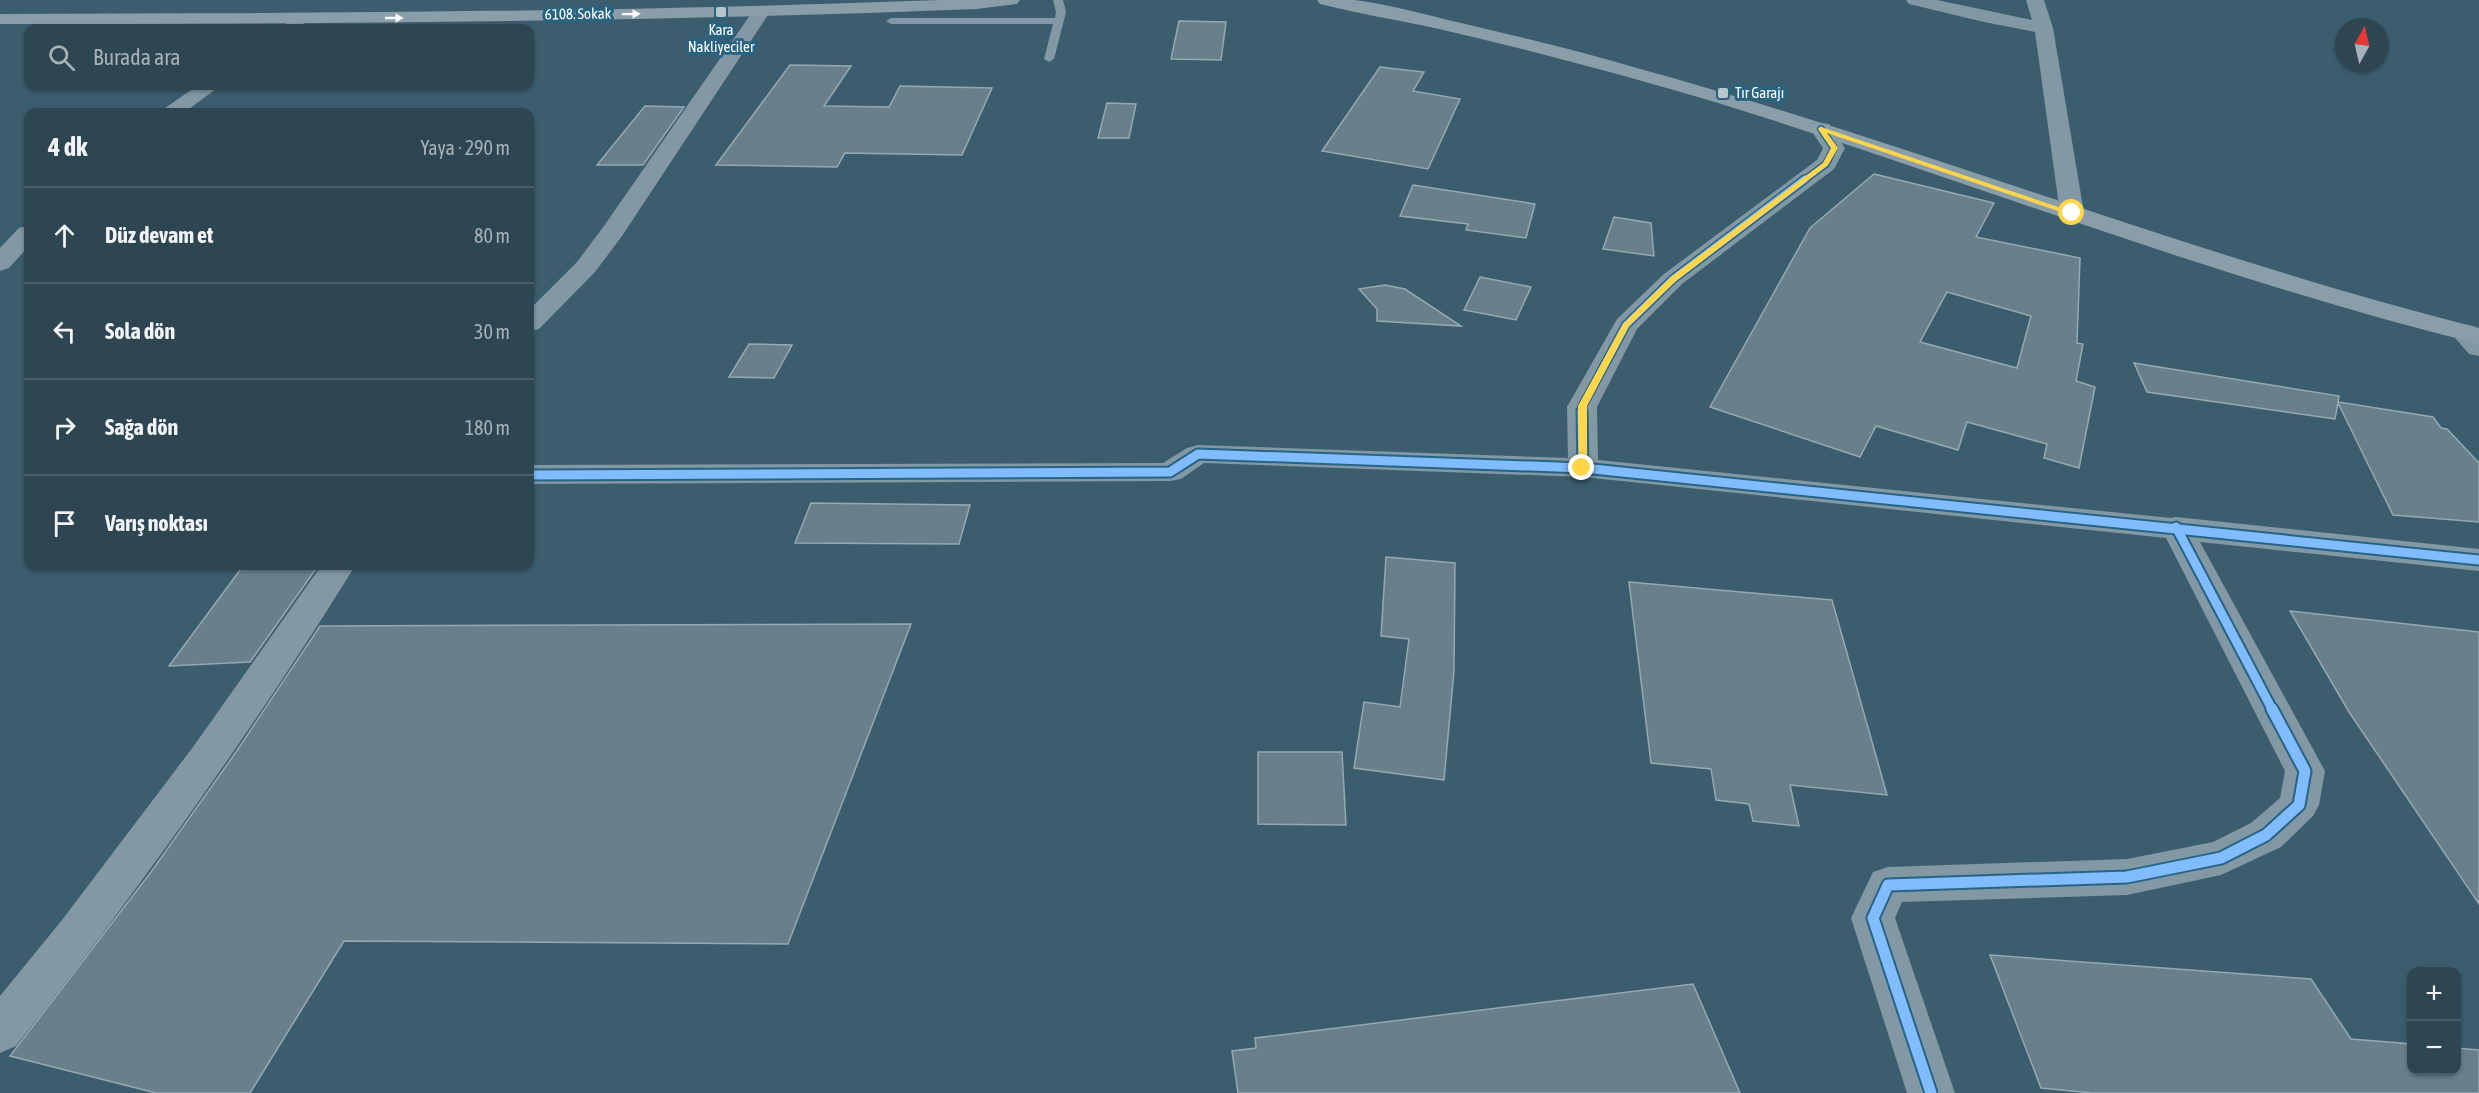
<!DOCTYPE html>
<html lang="tr">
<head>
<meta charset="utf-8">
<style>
  :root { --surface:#2d4652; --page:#39505c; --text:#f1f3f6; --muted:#a7b1b8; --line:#485e69 }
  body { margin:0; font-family:"Asap Condensed",sans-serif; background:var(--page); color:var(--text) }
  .controls { position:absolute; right:18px; bottom:18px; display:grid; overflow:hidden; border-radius:12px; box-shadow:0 2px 4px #0004 }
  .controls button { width:54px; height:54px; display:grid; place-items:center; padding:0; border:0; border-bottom:2px solid var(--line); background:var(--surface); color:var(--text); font:30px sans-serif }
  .compass { position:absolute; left:2335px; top:18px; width:54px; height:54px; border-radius:50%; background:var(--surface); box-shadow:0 2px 4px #0004; rotate:8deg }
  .stop { position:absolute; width:18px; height:18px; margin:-14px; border:4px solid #ffd54a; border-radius:50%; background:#fff }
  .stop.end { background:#ffd54a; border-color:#fff; box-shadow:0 2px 6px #0008 }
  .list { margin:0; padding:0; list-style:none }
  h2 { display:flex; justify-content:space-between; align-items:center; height:78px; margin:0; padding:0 24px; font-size:26px }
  h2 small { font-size:20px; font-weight:400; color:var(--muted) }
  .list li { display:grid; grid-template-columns:39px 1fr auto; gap:18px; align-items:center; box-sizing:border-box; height:96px; padding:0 24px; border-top:2px solid var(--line) }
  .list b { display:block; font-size:22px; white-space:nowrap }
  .list em { font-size:20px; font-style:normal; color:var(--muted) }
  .icon { flex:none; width:33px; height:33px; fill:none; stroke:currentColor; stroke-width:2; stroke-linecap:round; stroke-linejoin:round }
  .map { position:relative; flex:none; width:2479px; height:1093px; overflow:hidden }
  .search { position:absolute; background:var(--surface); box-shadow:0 2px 4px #0004; left:24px; top:24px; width:510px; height:66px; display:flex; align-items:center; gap:15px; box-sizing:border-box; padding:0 21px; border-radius:12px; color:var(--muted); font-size:22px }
  .panel { position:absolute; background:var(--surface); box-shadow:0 2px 4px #0004; left:24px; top:108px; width:510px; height:462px; border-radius:12px }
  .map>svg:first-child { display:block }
  .building { fill:#67808c; stroke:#96a9b3; stroke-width:1.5; fill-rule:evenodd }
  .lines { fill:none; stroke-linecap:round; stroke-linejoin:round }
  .lane { fill:#8298a4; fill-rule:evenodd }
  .street { fill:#8298a4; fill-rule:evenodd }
  .secondary { fill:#899ea9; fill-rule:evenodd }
  .cycleway-far3-casing { stroke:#286482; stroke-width:8 }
  .cycleway-far2-casing { stroke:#286482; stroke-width:10 }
  .cycleway-far1-casing { stroke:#286482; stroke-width:13 }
  .cycleway-casing { stroke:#286482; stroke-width:15 }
  .cycleway-far3 { stroke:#80bcff; stroke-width:5 }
  .cycleway-far2 { stroke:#80bcff; stroke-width:7 }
  .cycleway-far1 { stroke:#80bcff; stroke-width:9 }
  .cycleway { stroke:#80bcff; stroke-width:11 }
  .oneway { fill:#f9fafb }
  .route { fill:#ffd54a }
  .poi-dot { fill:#bbc6cc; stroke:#286482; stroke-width:2 }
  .labels { text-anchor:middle; stroke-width:6; stroke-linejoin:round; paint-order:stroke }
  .far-street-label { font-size:15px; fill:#fff; stroke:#286482 }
  .far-poi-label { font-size:15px; fill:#fff; stroke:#286482 }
</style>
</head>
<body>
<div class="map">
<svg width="2479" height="1093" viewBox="0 0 2479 1093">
  <rect width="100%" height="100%" fill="#3c5d6e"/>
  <g class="building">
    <polygon points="1179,21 1226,22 1221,60 1171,59"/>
    <polygon points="790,65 851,66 824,106 889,107 900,86 992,88 962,155 845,153 837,167 716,165"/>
    <polygon points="1380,67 1424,72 1413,91 1460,99 1428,169 1322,151"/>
    <polygon points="1107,103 1136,104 1129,138 1098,138"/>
    <polygon points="645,106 684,107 643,165 597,165"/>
    <path d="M 1874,174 L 1994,203 L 1976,237 L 2080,258 L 2077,343 L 2083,344 L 2076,381 L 2095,387 L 2079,468 L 2044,458 L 2047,444 L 1967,422 L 1958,450 L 1876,426 L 1860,457 L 1710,407 L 1810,228 ZM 1947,292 L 2031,316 L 2017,368 L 1920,342 Z"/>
    <polygon points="1413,185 1535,204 1526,238 1466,230 1468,224 1400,216"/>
    <polygon points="1614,217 1651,223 1654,256 1603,249"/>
    <polygon points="1480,277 1531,287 1516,320 1464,310"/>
    <polygon points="1385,285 1405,289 1461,326 1377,321 1377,309 1359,289"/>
    <polygon points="749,344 792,345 774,378 729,377"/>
    <polygon points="2134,363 2339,396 2338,402 2433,417 2441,428 2447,429 2479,463 2479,522 2393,515 2338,403 2335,419 2147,392"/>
    <polygon points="811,503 970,505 959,544 795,543"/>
    <polygon points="1386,557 1455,563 1454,671 1444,780 1354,768 1364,702 1400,707 1409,639 1381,636"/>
    <polygon points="243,566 318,566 250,662 169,666"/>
    <polygon points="1629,582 1832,600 1887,795 1790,785 1799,826 1753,821 1749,804 1716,800 1711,769 1651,763"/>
    <polygon points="2290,611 2479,632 2479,904 2349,712"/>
    <polygon points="911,624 788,944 344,941 250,1093 156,1093 10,1056 151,872 236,752 320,626"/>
    <polygon points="1258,752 1342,752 1346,825 1258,824"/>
    <polygon points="1990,955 2311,979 2351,1039 2412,1044 2412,1071 2457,1071 2457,1048 2479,1050 2479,1093 2092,1093 2041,1088"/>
    <polygon points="1693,984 1740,1093 1238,1093 1232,1051 1256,1048 1255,1038"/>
  </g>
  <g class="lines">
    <polygon class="lane" points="1053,0 1063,0 1066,12 1054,59 1049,62 1044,59 1053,24 891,24 886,21 891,18 1055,18 1056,12"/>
    <g class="street">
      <polygon points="1906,0 1937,0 2032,20 2026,0 2044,0 2053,28 2084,213 2080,218 2072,220 2064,218 2060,213 2035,32 1984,22 1909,4"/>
      <polygon points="761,7 767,8 770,12 622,236 595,272 539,329 530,331 530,309 577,262 604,226 755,8"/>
      <polygon points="298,14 304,15 307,19 300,28 282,28 292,15"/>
      <polygon points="197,86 220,86 185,112 162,112 165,108"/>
      <polygon points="1821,123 1829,124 1845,148 1834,169 1682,284 1637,329 1597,407 1598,460 2171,518 2176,517 2479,549 2479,571 2200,542 2325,771 2319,805 2313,816 2281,847 2221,875 2127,895 1902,902 1895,918 1955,1093 1907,1093 1851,918 1873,872 1888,867 2127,859 2213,842 2251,823 2280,798 2285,771 2166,538 1583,477 1204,463 1181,479 1170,481 530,484 530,465 1163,463 1187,448 1198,445 1568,458 1567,407 1617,319 1664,274 1817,160 1823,148 1810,129 1813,124"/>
      <polygon points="28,226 28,247 9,268 0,271 0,248 19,228"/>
      <polygon points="2463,324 2473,326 2479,333 2479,356 2469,354 2450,332 2453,326"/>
      <path d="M 321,566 L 355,566 C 252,732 137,892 16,1046 L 0,1053 L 0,996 L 62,920 L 193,747 Z"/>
    </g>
    <g class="secondary">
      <path d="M 940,0 L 1020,0 L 1017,4 L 976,9 C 651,22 326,24 0,24 L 0,14 C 313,13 627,12 940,0 Z"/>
      <path d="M 1317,0 C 1329,0 1342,0 1354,0 C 1389,4 1426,15 1461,23 C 1520,37 1579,51 1637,68 C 1921,146 2194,256 2479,328 L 2479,344 C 2219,280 1970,181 1715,102 C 1624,75 1531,50 1439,29 C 1399,20 1359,14 1320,4 Z"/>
    </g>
    <g class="cycleway-far3-casing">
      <polyline id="cycleway-far3" points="1803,181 1826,164 1834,148 1821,129"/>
    </g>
    <g class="cycleway-far2-casing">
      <polyline id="cycleway-far2" points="1582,413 1582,407 1626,325 1673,279 1805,179"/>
    </g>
    <g class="cycleway-far1-casing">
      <g id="cycleway-far1">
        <polyline points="1582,411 1583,468 2479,560"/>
        <polyline points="530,475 1170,472 1198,454 1583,468"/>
        <polyline points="2176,527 2273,711"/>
      </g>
    </g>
    <g class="cycleway-casing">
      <polyline id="cycleway" points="1931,1093 1873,918 1888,885 2127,877 2221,858 2266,835 2299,805 2305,771 2272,709"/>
    </g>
    <use href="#cycleway-far3" class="cycleway-far3"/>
    <use href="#cycleway-far2" class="cycleway-far2"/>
    <use href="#cycleway-far1" class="cycleway-far1"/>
    <use href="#cycleway" class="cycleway"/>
  </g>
  <defs><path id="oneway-solid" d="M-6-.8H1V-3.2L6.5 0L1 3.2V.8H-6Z" transform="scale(1.5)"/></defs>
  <g class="oneway">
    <use href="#oneway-solid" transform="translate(631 14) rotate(-1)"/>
    <use href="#oneway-solid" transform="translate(394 18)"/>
  </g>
  <polygon class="route" points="1821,127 2076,213 2070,215 1827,133 1838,148 1828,165 1676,281 1629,326 1587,406 1587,468 1579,470 1578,406 1623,324 1671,277 1823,163 1831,148 1818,129"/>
  <g class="poi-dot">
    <rect x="715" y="6" width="12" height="12" rx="3"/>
    <rect x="1717" y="87" width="12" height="12" rx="3"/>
  </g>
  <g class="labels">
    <g class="far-street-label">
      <text transform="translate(578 14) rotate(-1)" y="5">6108. Sokak</text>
    </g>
    <g class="far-poi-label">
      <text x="721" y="35">Kara<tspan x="721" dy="17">Nakliyeciler</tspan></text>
      <text x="1735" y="98" text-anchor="start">Tır Garajı</text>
    </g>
  </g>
</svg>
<div class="controls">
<button>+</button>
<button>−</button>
</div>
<svg class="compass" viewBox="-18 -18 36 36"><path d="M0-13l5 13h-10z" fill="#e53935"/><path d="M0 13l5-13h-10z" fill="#a7b1b8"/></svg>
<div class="stop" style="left:2072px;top:213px"></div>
<div class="stop end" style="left:1582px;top:468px"></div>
<div class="search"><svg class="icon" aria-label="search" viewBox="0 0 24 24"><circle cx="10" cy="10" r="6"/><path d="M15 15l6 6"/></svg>Burada ara</div>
<section class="panel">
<h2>4 dk<small>Yaya · 290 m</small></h2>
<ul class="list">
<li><svg class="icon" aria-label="ahead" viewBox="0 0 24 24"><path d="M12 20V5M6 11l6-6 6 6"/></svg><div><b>Düz devam et</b></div><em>80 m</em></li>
<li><svg class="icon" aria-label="left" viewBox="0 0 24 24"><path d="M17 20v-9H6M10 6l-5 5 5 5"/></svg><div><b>Sola dön</b></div><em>30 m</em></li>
<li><svg class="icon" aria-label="right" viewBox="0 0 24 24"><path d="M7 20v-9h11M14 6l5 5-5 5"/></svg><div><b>Sağa dön</b></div><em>180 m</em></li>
<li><svg class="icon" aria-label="arrive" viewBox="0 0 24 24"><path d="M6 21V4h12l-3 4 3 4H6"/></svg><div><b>Varış noktası</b></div></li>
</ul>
</section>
</div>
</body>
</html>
